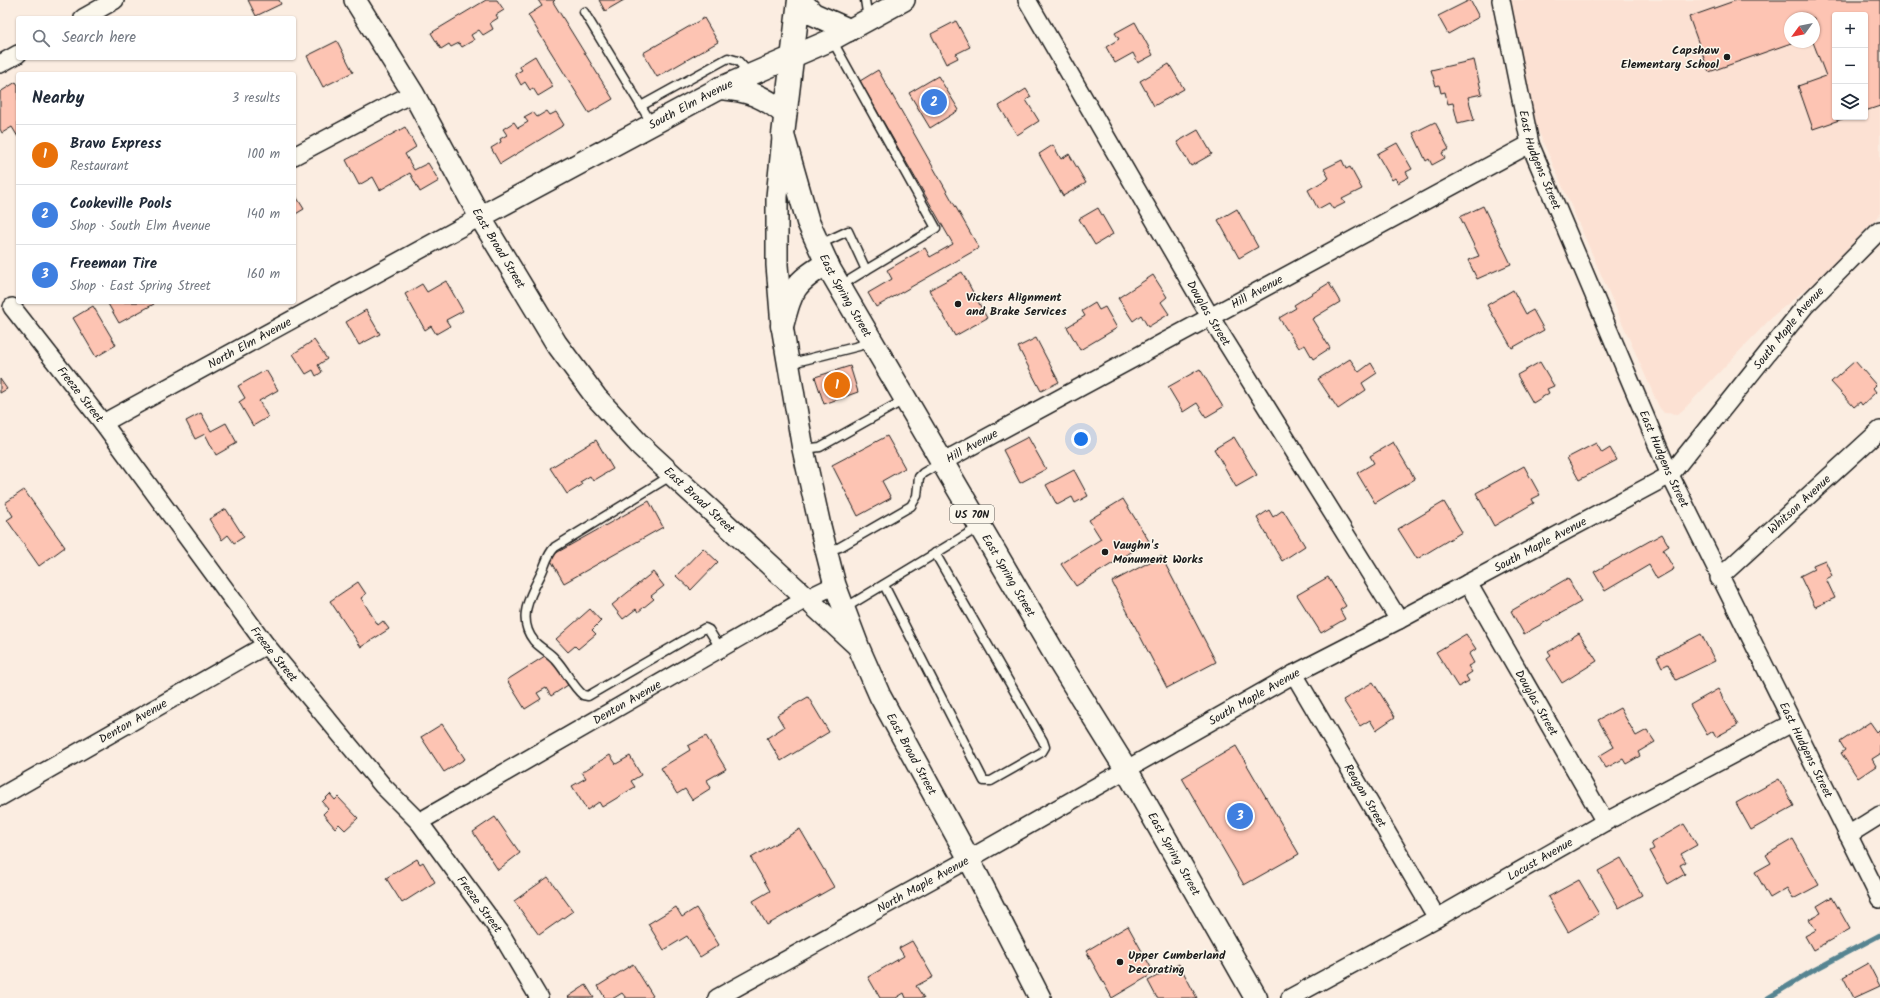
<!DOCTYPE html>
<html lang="en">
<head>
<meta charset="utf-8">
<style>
  :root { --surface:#fff; --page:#f2f2f3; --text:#1f2937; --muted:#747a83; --line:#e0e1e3; --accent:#2563eb }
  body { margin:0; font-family:Kalam,sans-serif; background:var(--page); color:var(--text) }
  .controls { position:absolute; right:12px; top:12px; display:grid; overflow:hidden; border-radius:4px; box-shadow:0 1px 3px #0004 }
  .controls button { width:36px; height:36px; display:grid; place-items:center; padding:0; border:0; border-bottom:1px solid var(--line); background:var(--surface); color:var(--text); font:20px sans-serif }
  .compass { position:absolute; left:1784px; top:12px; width:36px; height:36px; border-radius:50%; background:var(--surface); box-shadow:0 1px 3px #0004; rotate:237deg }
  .you { position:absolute; left:1081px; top:439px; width:14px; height:14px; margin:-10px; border:3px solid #fff; border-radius:50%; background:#1a73e8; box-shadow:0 0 0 6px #1a73e833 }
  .badge { display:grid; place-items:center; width:26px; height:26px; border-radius:50%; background:var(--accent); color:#fff; font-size:13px; font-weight:700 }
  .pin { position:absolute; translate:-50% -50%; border:2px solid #fff; box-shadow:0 1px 4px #0006 }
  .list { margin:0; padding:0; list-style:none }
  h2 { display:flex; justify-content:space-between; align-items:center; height:52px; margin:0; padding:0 16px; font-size:17px }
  h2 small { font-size:13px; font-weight:400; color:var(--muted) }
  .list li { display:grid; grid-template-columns:26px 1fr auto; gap:12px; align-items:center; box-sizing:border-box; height:60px; padding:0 16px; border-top:1px solid var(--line) }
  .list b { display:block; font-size:15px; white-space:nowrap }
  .list p { margin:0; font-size:13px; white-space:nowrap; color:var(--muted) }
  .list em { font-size:13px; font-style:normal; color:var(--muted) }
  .icon { flex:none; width:22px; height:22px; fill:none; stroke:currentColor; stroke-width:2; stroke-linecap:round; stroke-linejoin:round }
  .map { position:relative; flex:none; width:1880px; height:998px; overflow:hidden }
  .search { position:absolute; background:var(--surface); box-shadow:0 1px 3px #0004; left:16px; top:16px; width:280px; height:44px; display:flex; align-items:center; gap:10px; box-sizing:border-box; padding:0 14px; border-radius:4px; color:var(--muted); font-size:15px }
  .panel { position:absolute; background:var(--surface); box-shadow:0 1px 3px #0004; left:16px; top:72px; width:280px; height:232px; border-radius:4px }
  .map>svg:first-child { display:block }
  .built { fill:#fce1d3; fill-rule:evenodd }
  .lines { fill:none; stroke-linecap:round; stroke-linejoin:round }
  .stream { stroke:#578491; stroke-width:5 }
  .building { fill:#fdc4b3; stroke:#1c1c1c }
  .service-casing { stroke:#1c1c1c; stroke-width:11 }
  .minor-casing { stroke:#1c1c1c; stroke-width:20 }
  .tertiary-casing { stroke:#1c1c1c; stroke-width:24 }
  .primary-casing { stroke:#1c1c1c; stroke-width:25 }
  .service { stroke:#fbf7ec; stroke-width:8 }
  .minor { stroke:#fbf7ec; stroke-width:17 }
  .tertiary { stroke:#fbf7ec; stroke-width:21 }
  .primary { stroke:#fbf7ec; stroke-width:22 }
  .poi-dot { fill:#1c1c1c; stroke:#fbf7ec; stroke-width:1.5 }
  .labels { text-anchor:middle; stroke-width:3; stroke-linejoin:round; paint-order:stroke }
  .shield { fill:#fbf7ec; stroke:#5f5e5a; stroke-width:1 }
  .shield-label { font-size:11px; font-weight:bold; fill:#1c1c1c }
  .poi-label { font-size:12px; font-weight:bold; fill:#1c1c1c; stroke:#fbf7ec; text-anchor:start }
  .street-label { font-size:12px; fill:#1c1c1c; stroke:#fbf7ec }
</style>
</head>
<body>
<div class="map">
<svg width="1880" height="998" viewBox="0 0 1880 998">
  <rect width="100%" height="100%" fill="#fbede1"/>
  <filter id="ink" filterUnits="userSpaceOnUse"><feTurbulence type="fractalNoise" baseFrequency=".025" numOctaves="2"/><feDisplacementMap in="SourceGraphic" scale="8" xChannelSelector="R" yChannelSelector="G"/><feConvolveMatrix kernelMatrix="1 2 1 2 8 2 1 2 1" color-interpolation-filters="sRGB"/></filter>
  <g filter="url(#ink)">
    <path class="built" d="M 1509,0 L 1880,0 L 1880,215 L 1816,281 L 1774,315 L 1684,409 L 1678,414 L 1664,413 L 1659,407 L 1533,119 ZM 1835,15 L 1865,15 L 1865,117 L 1835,117 ZM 1790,18 L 1814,18 L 1814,42 L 1790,42 Z"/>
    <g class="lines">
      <polyline class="stream" points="1768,998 1814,970 1880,935"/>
    </g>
    <g class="building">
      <polygon points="248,0 279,0 281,4 256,16"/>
      <polygon points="486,0 497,0 504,10 496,15 498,18 490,23 493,29 483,35 479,30 471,35 474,40 462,47 459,43 451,47 449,44 441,49 431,33"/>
      <polygon points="538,0 555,0 553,2 613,99 589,113 528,15 542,6"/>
      <polygon points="599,0 624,0 605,11"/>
      <polygon points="1470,0 1479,17 1448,34 1438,16"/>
      <polygon points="1737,0 1880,0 1880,106 1865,111 1865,15 1835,15 1835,117 1848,117 1813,129 1798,86 1826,76 1813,42 1814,18 1790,18 1790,42 1794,42 1709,72 1689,17"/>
      <polygon points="704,18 718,42 657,77 643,53"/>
      <polygon points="956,21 970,47 956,54 958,58 946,64 931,34"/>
      <polygon points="1135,22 1153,55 1138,63 1133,53 1115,63 1106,47 1119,39 1115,33"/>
      <polygon points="337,41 353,72 323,87 307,56"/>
      <polygon points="535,56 553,87 538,96 533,88 530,90 525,82 521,85 515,74 522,70 519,66"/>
      <polygon points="1474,60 1482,94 1468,97 1474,120 1458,124 1453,103 1448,104 1445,92 1441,93 1439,85 1436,86 1431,70"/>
      <polygon points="1169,64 1184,89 1154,106 1140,81"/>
      <polygon points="878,70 979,248 876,307 868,293 892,279 887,270 925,248 930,257 953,244 860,81"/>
      <polygon points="938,76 959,110 930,128 909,93"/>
      <polygon points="16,82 18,85 18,137 12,127 2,133 0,129 0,92"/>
      <polygon points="1026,89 1031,97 1026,100 1039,121 1017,135 999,106"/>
      <polygon points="547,111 550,115 556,112 564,125 500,164 491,148 501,142 500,139 507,135 503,129 514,122 518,128 528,122 524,117 533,112 537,117"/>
      <polygon points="1435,122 1449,149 1442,153 1445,158 1432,165 1429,159 1426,161 1413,133"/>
      <polygon points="405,127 416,147 405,154 414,170 428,163 439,181 420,192 410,173 380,190 373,177 359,185 346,160"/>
      <polygon points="1198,130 1212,154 1191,166 1177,142"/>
      <polygon points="1397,143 1412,169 1406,172 1409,177 1398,183 1395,178 1392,180 1377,154"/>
      <polygon points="1053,145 1061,159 1069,154 1086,183 1063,196 1039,154"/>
      <polygon points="1342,160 1346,169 1350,167 1362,189 1342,199 1345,203 1333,209 1329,203 1318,209 1308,190 1329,178 1324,169"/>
      <polygon points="294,193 304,209 294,215"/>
      <polygon points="1483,206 1511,264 1477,279 1468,260 1479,256 1460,217"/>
      <polygon points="1098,208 1113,234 1095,245 1079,219"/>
      <polygon points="1237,209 1258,247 1239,258 1218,220"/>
      <polygon points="962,272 987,318 955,336 929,290"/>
      <polygon points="1153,275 1167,297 1161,302 1169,314 1148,327 1141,315 1133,321 1118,298"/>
      <polygon points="446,281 463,311 446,320 450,326 436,334 431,326 425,330 405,294 422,284 427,292"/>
      <polygon points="1329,283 1340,302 1312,319 1330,348 1313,359 1305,345 1299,348 1279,318 1296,308 1294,305"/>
      <polygon points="1513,290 1526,314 1533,310 1544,330 1512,348 1487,305"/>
      <polygon points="107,302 153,302 154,304 119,323"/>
      <polygon points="1095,303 1099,310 1105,307 1117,328 1080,350 1067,327 1085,316 1082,311"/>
      <polygon points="93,306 116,345 96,357 73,318"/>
      <polygon points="366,310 380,334 359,345 346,322"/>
      <polygon points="1036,338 1059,382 1041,391 1018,347"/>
      <polygon points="314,340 327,359 318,365 322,372 316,376 313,370 306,374 293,354"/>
      <polygon points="1350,359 1359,372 1371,363 1377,373 1362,383 1366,390 1338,409 1318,379"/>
      <polygon points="1855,361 1876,385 1873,388 1876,392 1862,405 1860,402 1854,407 1831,382"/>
      <polygon points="1540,362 1554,386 1547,389 1549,393 1533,403 1517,375"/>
      <polygon points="850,366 858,392 824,404 815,377"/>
      <polygon points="1200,369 1223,407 1206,417 1197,403 1183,412 1168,387"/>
      <polygon points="266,370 278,390 259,401 268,417 253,426 239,402 245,398 238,386"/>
      <polygon points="0,379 7,389 0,393"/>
      <polygon points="201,413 211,431 226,423 237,443 216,455 205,434 195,439 186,421"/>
      <polygon points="887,436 905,468 882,481 891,498 858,516 832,465"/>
      <polygon points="1028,437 1046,469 1020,483 1003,450"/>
      <polygon points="1234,437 1257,475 1236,487 1214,449"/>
      <polygon points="596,440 613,469 593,481 590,476 580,482 582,485 567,494 550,468"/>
      <polygon points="1393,442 1415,479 1375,503 1357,473 1374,463 1370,456"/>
      <polygon points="1596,443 1602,453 1610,448 1617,460 1579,480 1567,458"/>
      <polygon points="1524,466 1540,495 1532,499 1534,503 1494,526 1476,493"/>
      <polygon points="1074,470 1088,496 1075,503 1072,497 1057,505 1046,485"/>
      <polygon points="24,490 65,547 39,566 7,520 13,516 5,503"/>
      <polygon points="1123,499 1149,541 1076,586 1061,564 1101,539 1089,520"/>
      <polygon points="649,501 663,527 564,583 549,557"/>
      <polygon points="1444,502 1462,532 1417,559 1398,529"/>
      <polygon points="226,509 244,537 234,543 228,535 222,540 209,519"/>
      <polygon points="1269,510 1273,517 1283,510 1305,546 1282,561 1257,518"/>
      <polygon points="1662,534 1669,546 1663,550 1674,569 1657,579 1649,565 1605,591 1594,572"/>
      <polygon points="703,548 718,562 691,590 676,576"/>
      <polygon points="1161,556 1216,662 1167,688 1112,582"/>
      <polygon points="1825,560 1832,576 1826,579 1835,598 1815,607 1800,576 1814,569 1813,565"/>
      <polygon points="653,572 664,586 651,596 654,599 638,612 636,609 623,619 612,605"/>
      <polygon points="1328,577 1346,606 1340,610 1345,619 1321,633 1297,595"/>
      <polygon points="1568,578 1581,602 1524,634 1511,611"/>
      <polygon points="358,582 366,594 361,598 378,625 383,621 389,629 361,647 330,601"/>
      <polygon points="590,609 601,621 592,630 596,634 578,649 575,646 568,652 556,639"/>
      <polygon points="1579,633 1597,661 1562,683 1547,659 1551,656 1548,652"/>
      <polygon points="1466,634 1476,649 1469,654 1474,663 1468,666 1472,672 1466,676 1469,681 1458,687 1436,652"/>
      <polygon points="1701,634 1715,661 1676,680 1668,664 1662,667 1657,657"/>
      <polygon points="548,654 568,685 551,696 546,688 537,693 541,699 525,709 507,680"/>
      <polygon points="1373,682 1395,717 1376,730 1370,720 1360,726 1343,700"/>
      <polygon points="1718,689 1738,725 1716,737 1713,731 1707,735 1690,705"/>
      <polygon points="808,697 829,732 781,761 767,738 784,727 777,715"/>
      <polygon points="1620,708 1636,736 1647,730 1655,742 1638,752 1640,756 1626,764 1623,759 1606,768 1599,756 1614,747 1598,720"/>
      <polygon points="1870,722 1877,732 1880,729 1880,754 1872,759 1876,766 1858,778 1841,753 1845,750 1840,742"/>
      <polygon points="442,724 465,759 444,772 421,737"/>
      <polygon points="706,736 726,769 707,780 711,788 692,800 685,789 677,794 661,768 690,750 688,746"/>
      <polygon points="1236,746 1299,854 1244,885 1182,778"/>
      <polygon points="610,755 616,764 630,756 641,775 631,781 635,787 602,807 599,802 587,810 572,786 586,778 582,772"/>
      <polygon points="1779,779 1794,806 1751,830 1736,803"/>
      <polygon points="330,794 335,800 338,797 358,818 345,830 339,824 335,828 323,814 328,809 322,802"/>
      <polygon points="495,817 520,853 498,870 473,832"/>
      <polygon points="1684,824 1697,845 1681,854 1686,862 1680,865 1685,874 1668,884 1650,851 1654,849 1651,843"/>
      <polygon points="800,829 834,887 767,925 753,901 770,891 751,858"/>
      <polygon points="1793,839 1819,885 1793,899 1787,888 1770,898 1755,872 1771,863 1766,855"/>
      <polygon points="1621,858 1642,895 1619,908 1598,871"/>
      <polygon points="417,859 420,864 423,862 435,882 402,903 386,878"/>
      <polygon points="548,877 573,911 539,935 514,901"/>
      <polygon points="1579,880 1599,914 1568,932 1548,897"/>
      <polygon points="1832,897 1850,929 1813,950 1805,936 1816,930 1809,919 1821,913 1817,906"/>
      <polygon points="676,907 682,917 696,908 719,945 700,957 687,936 664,950 648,924"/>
      <polygon points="1128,926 1154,973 1112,998 1086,951"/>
      <polygon points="912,941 933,977 916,986 924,998 906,998 904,993 896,998 880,998 868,977 904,956 899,948"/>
      <polygon points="1868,963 1880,986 1854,998 1843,977"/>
      <polygon points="633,964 653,996 650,998 626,998 622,993 614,998 605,998 598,986"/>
      <polygon points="1179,964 1197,998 1157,998 1148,981"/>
      <polygon points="586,985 594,998 569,998 568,997"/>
    </g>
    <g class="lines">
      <g class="service-casing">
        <g id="service">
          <polyline points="865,0 868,19"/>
          <polyline points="584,12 652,124"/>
          <polyline points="641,106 728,58 738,61 750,74"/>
          <polyline points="818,245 848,231 866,270 936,228 832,40"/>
          <polyline points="840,286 866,270"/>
          <polyline points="788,364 859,346 869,340"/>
          <polyline points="804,449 820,447 904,400"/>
          <path d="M 672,475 L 555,547 C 546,556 546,565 540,576 C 529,597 517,620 534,641 C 540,648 549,652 555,659 C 566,670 571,685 583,695 L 588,696 L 705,628 L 709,630 L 720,648"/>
          <polyline points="827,551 840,547 911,506 917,496 919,477 923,473 942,462"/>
          <polyline points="884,585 984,781 991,781 1042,752 1045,747 1043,741 935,553"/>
          <polyline points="845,608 979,527"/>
        </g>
      </g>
      <g class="minor-casing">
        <g id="minor">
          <path id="s1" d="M 1027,0 L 1211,318 L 1399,620"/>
          <path id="s2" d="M 1501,0 L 1530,144 L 1670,475 L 1880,899"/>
          <polyline points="83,18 115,0"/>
          <polyline points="0,64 18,54"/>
          <polyline points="294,156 413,93"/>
          <path id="s3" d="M 12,307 L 103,423 L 266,645 L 383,786 L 419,822 L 500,932 L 539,998"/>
          <path id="s4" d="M 103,423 L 480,217"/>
          <path id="s5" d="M 942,462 L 1530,144"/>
          <path id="s6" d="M 1719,578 L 1880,430"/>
          <path id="s7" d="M 1468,583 L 1605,822"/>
          <path id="s8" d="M 1294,674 L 1437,918"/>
          <path id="s9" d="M 0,797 L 266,645"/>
          <path id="s10" d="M 419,822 L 806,599 L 835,585"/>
          <polyline points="1848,835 1880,815"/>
          <path id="s11" d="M 717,998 L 969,859 L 1294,674 L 1399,620 L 1670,475 L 1805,306 L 1880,230"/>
          <path id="s12" d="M 1290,998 L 1437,918 L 1605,822 L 1792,723"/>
        </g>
      </g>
      <g class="tertiary-casing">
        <g id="tertiary">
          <path id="s13" d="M 355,0 L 413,93 L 480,217 L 556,343 L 596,397 L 640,445 L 858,646 L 880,696 L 969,859 L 1040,998"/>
          <polyline points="783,138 777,197 777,265 782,326 803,449 820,526 835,585 857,643"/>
          <path id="s14" d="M 480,217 L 720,88 L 831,40 L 904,0"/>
        </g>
      </g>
      <g class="primary-casing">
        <g id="primary">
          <path id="s15" d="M 799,0 L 783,135 L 808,222 L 830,270 L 1060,663 L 1126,769 L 1256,998"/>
          <polyline points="800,0 813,14 849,30"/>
          <path d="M 720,88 C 748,90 764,96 785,114"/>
          <path d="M 782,326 C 792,289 793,284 827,263"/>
        </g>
      </g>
      <use href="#service" class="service"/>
      <use href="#minor" class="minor"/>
      <use href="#tertiary" class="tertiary"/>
      <use href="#primary" class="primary"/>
    </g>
  </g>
  <g class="poi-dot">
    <circle cx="1727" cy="57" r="4"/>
    <circle cx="958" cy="304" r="4"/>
    <circle cx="1105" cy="552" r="4"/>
    <circle cx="1120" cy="962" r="4"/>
  </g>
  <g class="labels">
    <rect class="shield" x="950" y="505" width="44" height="18" rx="3"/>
    <g class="shield-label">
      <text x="972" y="518">US 70N</text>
    </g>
    <g class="poi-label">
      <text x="1719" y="54" text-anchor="end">Capshaw<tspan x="1719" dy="14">Elementary School</tspan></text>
      <text x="966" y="301">Vickers Alignment<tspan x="966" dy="14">and Brake Services</tspan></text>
      <text x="1113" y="549">Vaughn's<tspan x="1113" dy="14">Monument Works</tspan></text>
      <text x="1128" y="959">Upper Cumberland<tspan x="1128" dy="14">Decorating</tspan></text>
    </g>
    <g class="street-label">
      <text dy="4" stroke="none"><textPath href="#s14" startOffset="239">South Elm Avenue</textPath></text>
      <text dy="4" stroke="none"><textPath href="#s2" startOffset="165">East Hudgens Street</textPath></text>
      <text dy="4" stroke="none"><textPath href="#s13" startOffset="287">East Broad Street</textPath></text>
      <text dy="4" stroke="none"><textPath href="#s5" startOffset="358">Hill Avenue</textPath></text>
      <text dy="4" stroke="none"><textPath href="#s15" startOffset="309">East Spring Street</textPath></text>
      <text dy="4" stroke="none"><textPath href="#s1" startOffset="362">Douglas Street</textPath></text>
      <text dy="4" stroke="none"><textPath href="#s11" startOffset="1276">South Maple Avenue</textPath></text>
      <text dy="4" stroke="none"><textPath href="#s4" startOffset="167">North Elm Avenue</textPath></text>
      <text dy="4" stroke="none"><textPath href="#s3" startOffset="111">Freeze Street</textPath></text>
      <text dy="4" stroke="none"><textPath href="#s5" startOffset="34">Hill Avenue</textPath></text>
      <text dy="4" stroke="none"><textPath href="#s2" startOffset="489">East Hudgens Street</textPath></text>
      <text dy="4" stroke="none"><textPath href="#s13" startOffset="611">East Broad Street</textPath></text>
      <text dy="4" stroke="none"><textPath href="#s6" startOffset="109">Whitson Avenue</textPath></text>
      <text dy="4" stroke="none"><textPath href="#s11" startOffset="940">South Maple Avenue</textPath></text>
      <text dy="4" stroke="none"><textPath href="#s15" startOffset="633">East Spring Street</textPath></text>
      <text dy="4" stroke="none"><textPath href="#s3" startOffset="435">Freeze Street</textPath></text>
      <text dy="4" stroke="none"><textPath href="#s11" startOffset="616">South Maple Avenue</textPath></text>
      <text dy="4" stroke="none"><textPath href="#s10" startOffset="240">Denton Avenue</textPath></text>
      <text dy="4" stroke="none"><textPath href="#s7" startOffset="138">Douglas Street</textPath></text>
      <text dy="4" stroke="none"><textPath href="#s9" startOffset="153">Denton Avenue</textPath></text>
      <text dy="4" stroke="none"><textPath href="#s2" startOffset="813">East Hudgens Street</textPath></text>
      <text dy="4" stroke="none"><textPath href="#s13" startOffset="947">East Broad Street</textPath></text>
      <text dy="4" stroke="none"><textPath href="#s8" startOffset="141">Reagan Street</textPath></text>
      <text dy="4" stroke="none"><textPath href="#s15" startOffset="957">East Spring Street</textPath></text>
      <text dy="4" stroke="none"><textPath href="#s12" startOffset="286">Locust Avenue</textPath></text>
      <text dy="4" stroke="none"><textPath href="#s11" startOffset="235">North Maple Avenue</textPath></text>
      <text dy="4" stroke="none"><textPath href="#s3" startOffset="759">Freeze Street</textPath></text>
    </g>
  </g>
</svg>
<div class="controls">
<button>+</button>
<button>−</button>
<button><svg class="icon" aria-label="layers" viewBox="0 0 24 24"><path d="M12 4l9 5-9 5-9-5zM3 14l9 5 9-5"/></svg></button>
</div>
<svg class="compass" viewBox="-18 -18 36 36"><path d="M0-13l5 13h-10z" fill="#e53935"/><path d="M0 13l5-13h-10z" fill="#747a83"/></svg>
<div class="you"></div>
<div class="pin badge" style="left:837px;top:385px;background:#e8710a">1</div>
<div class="pin badge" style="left:934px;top:102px;background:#3f7fe0">2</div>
<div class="pin badge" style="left:1240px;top:816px;background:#3f7fe0">3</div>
<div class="search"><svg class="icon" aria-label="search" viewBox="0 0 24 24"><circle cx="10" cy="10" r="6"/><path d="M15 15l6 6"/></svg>Search here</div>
<section class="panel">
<h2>Nearby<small>3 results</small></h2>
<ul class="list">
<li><span class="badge" style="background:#e8710a">1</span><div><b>Bravo Express</b><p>Restaurant</p></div><em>100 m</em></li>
<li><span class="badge" style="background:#3f7fe0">2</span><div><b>Cookeville Pools</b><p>Shop · South Elm Avenue</p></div><em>140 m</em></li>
<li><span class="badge" style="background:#3f7fe0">3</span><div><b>Freeman Tire</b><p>Shop · East Spring Street</p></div><em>160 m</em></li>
</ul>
</section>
</div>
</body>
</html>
